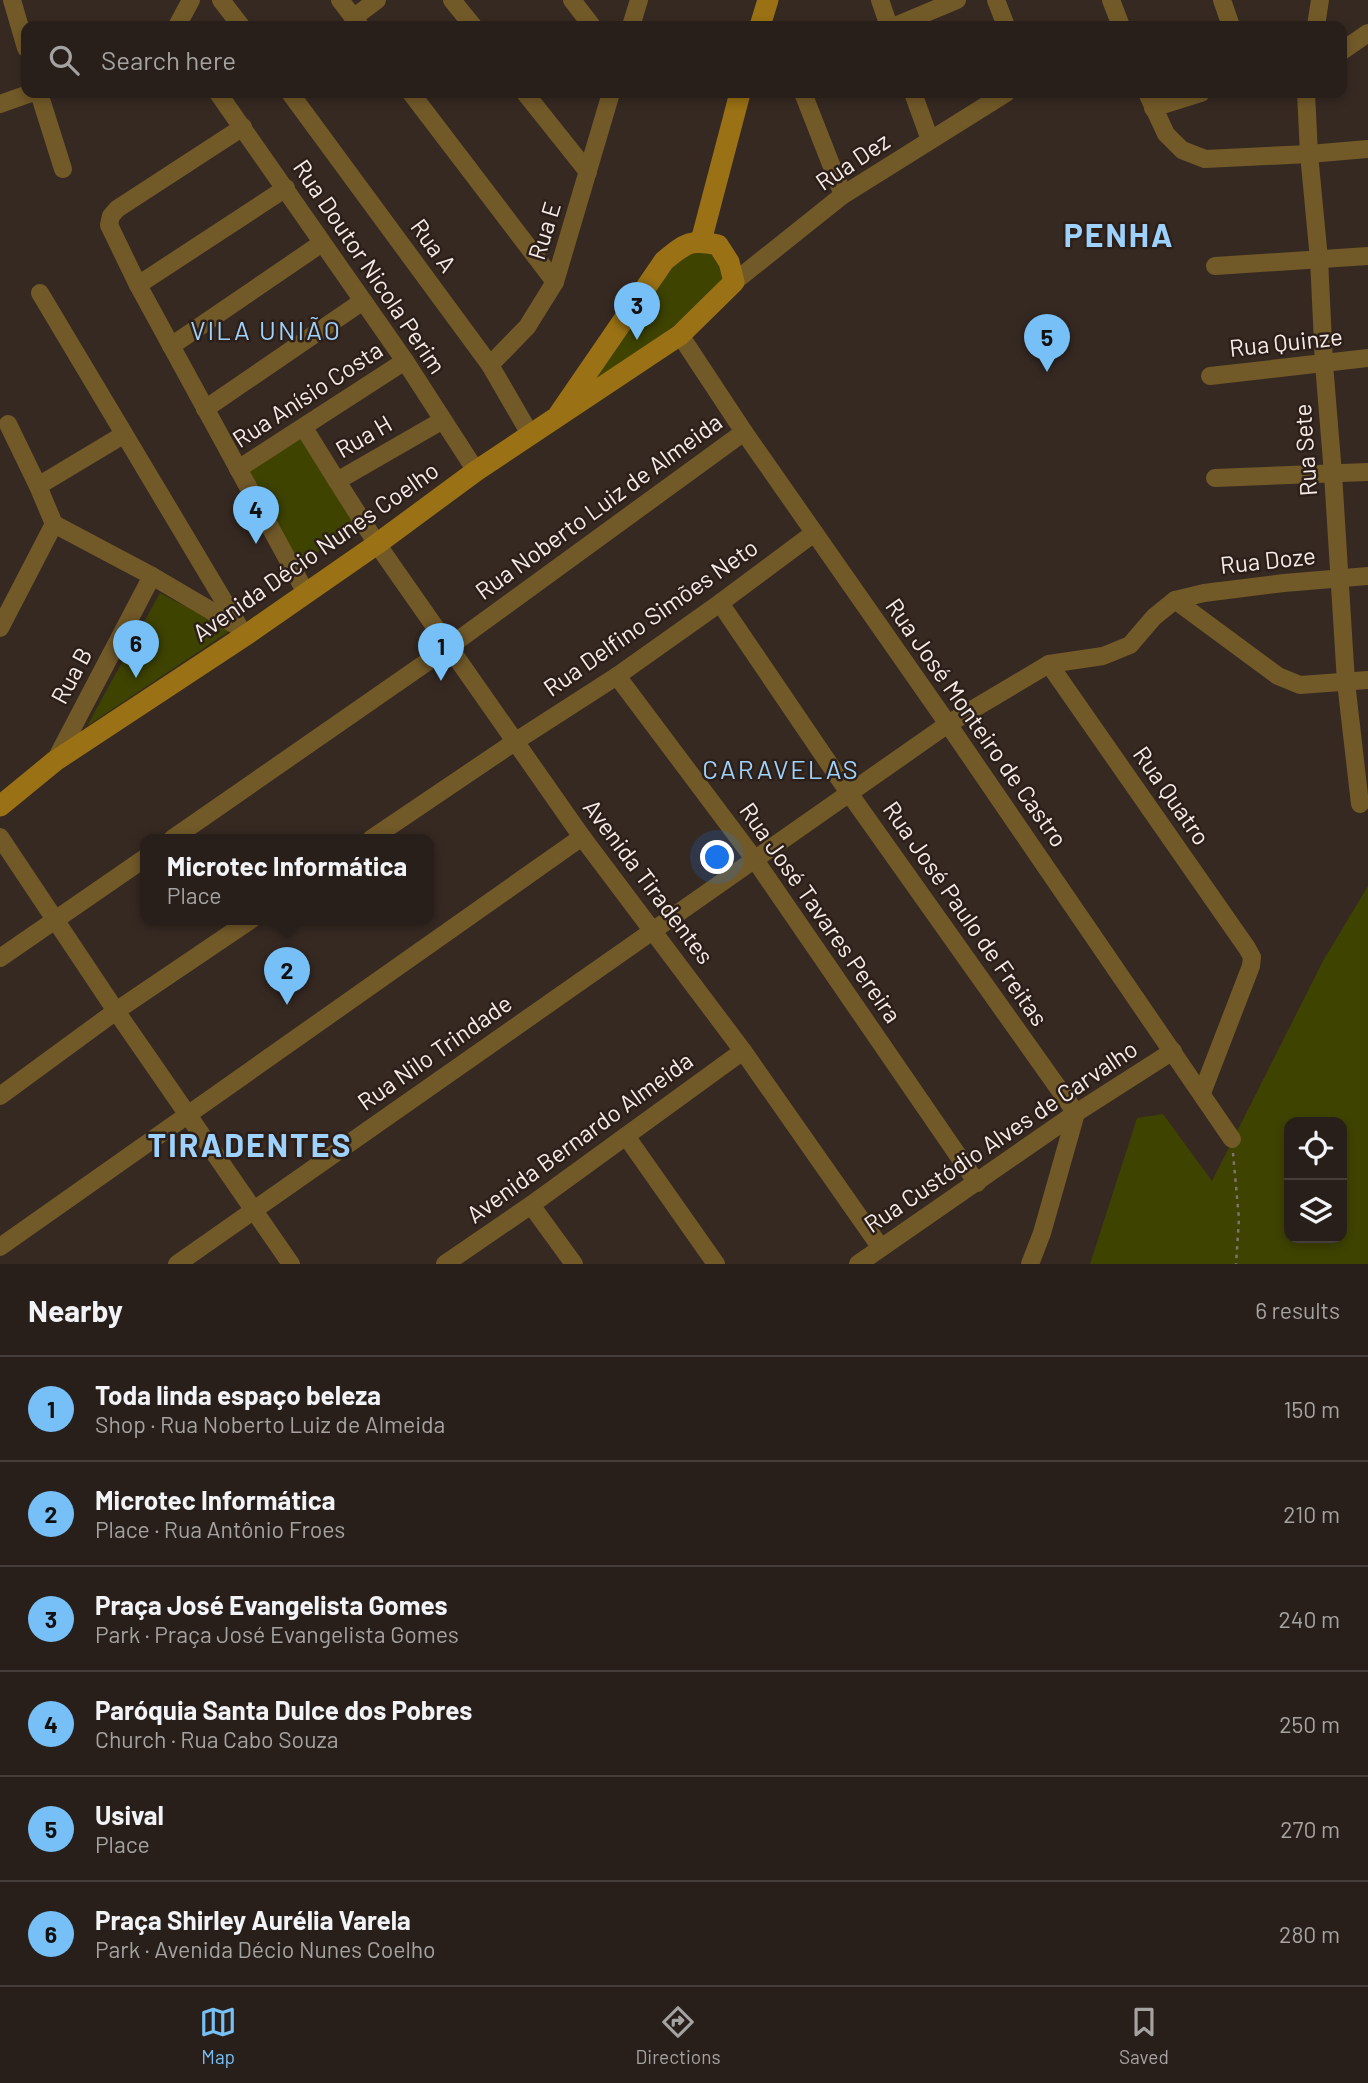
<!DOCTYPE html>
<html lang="en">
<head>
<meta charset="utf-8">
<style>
  :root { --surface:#281f1a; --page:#342c27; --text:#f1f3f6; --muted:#a5a2a2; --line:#443d39; --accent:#77bff7 }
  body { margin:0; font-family:Barlow,sans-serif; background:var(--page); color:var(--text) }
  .controls { position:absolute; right:21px; bottom:21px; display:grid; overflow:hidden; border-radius:14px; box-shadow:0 4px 10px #0003 }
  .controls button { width:63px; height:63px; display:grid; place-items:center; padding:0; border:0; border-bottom:2px solid var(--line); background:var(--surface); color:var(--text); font:35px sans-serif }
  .you { position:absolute; left:718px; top:858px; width:24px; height:24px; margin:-18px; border:5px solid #fff; border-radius:50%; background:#1a73e8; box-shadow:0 0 0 10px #1a73e833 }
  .badge { display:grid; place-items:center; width:46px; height:46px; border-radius:50%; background:var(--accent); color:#111; font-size:23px; font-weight:700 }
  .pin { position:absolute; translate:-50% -58px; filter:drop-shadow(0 2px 4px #0008) }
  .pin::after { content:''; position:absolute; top:37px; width:24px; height:21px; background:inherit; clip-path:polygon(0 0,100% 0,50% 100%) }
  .popup { position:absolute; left:140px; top:834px; width:294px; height:91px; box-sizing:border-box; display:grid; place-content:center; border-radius:14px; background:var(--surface); filter:drop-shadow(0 2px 5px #0005); font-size:23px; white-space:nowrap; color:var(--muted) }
  .popup b { font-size:26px; color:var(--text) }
  .popup::after { content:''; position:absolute; left:50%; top:100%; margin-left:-14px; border:14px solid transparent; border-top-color:var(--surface) }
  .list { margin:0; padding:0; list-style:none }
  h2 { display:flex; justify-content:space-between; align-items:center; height:91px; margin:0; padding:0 28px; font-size:30px }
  h2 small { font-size:23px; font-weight:400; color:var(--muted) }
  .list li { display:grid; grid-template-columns:46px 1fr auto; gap:21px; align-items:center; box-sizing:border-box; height:105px; padding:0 28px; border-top:2px solid var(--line) }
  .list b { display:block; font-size:26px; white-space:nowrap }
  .list p { margin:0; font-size:23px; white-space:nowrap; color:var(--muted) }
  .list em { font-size:23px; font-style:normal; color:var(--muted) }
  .icon { flex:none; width:38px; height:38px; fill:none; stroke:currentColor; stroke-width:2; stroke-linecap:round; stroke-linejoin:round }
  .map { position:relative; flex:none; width:1368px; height:1264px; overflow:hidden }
  .search { position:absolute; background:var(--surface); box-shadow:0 4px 10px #0003; left:21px; right:21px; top:21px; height:77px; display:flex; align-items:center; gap:18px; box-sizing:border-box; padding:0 24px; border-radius:14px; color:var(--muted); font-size:26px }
  .sheet { height:721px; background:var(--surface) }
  nav { display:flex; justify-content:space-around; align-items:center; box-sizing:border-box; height:98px; border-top:2px solid var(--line); background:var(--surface); font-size:19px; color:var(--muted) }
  nav a { display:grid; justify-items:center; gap:4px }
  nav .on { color:var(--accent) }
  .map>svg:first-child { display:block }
  .green { fill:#3e4300; fill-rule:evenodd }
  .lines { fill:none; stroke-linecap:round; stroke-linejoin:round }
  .path { stroke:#80746e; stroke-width:2.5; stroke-dasharray:3.5 5; stroke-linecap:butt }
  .street { stroke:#725928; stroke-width:18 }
  .secondary { stroke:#9a7114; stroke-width:21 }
  .labels { text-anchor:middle; stroke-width:5; stroke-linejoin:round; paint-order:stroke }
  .street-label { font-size:24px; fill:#f5ece8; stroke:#2c1f19 }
  .neighbourhood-label { font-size:26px; letter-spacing:2px; fill:#9ed2fc; stroke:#2c1f19 }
  .district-label { font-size:32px; font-weight:bold; letter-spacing:2px; fill:#9ed2fc; stroke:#2c1f19 }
</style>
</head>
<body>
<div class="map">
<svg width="1368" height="1264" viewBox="0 0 1368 1264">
  <rect width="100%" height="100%" fill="#362922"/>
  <g class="green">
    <path d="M 707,252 C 727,264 727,275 718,295 L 590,385 L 673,266 L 691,254 Z"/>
    <polygon points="303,436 358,522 297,567 244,470"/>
    <polygon points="160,593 231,630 87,726"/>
    <path d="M 1368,886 L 1368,1264 L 1090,1264 L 1137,1118 L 1163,1114 L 1212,1181 L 1323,961 ZM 1289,1122 L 1342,1122 L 1342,1238 L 1289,1238 Z"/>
  </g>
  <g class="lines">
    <polyline class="path" points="1233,1153 1239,1219 1236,1264"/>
    <g class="street">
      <polyline points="12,0 26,48"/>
      <polyline points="221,0 241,26"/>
      <polyline points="340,0 360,26"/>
      <polyline points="452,0 473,26"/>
      <polyline points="572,0 592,26"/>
      <polyline points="880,0 889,26"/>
      <polyline points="996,0 1006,26"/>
      <polyline points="1111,0 1121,26"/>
      <polyline points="1222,0 1231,26"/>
      <polyline points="353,18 377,0"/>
      <polyline points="177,26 191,0"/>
      <polyline points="631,26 639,0"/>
      <polyline points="895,26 957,0"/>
      <polyline points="1316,26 1320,0"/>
      <polyline points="1342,51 1368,33"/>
      <polyline points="39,93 63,169"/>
      <polyline points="218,93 405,361 476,471"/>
      <polyline points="290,93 490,365 530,434"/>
      <polyline points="411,93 555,282"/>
      <polyline points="525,93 588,172"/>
      <polyline points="803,93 843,195"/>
      <polyline points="913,93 930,140"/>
      <polyline points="1147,93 1166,134 1182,150 1205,159 1309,154 1368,149"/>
      <polyline points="1306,93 1309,154 1319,259 1324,364 1333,474 1346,682 1360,804"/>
      <polyline points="0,104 31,93"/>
      <polyline points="1153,108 1201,93"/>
      <polyline points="243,127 117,209 111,216 109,225 138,285 306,593"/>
      <polyline points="1215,266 1368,256"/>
      <polyline points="734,282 843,195 1006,93"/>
      <polyline points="138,285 286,188"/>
      <polyline points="40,293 240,628"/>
      <polyline points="680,335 744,432 948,724 1232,1139"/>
      <polyline points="171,346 322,243"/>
      <polyline points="490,365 527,327 555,282 611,93"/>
      <polyline points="1210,376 1368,358"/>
      <polyline points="205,409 363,301"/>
      <polyline points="443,420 337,481 377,544 582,837 743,1051 881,1248"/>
      <polyline points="8,424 38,486 54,524"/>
      <polyline points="304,428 337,481"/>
      <polyline points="238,469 405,361"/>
      <polyline points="1215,478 1368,472"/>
      <polyline points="38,486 123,435"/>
      <polyline points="54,524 152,576 237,626"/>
      <polyline points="1175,600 1278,676 1300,685 1368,680"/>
      <polyline points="720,603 849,793 1076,1113 1042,1233 1030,1264"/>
      <polyline points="0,628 54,524"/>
      <polyline points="1049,664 1247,948 1252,957 1251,966 1202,1093"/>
      <polyline points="617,676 755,860 977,1183"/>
      <polyline points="55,761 152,576"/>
      <polyline points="0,837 116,1011 291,1264"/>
      <polyline points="172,839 450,646 744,432"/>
      <polyline points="371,839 516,741 617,676 720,603 814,533"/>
      <polyline points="0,958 145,858"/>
      <polyline points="0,1096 116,1011 252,919"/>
      <polyline points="626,1136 716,1264"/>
      <polyline points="531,1205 574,1264"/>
      <polyline points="0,1247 582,837"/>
      <polyline points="177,1264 948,724 1049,664 1103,656 1130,645 1154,617 1175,600 1204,593 1284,583 1368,576"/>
      <polyline points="445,1264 531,1205 743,1051"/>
      <polyline points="858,1264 1076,1113 1173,1051"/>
    </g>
    <g class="secondary">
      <polyline points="760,26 768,0"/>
      <polyline points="701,241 740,93"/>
      <path d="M 0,806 L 55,761 L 249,633 L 377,544 L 476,471 L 680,335 L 734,282 L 729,262 L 718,245 C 690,239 686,243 664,261 L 559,414"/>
    </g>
  </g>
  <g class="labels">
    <g class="street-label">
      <text transform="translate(853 162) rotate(-34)" y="8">Rua Dez</text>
      <text transform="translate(545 231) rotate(-73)" y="8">Rua E</text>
      <text transform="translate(433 246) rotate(54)" y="8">Rua A</text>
      <text transform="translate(369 267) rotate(56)" y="8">Rua Doutor Nicola Perim</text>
      <text transform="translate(1286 343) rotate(-6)" y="8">Rua Quinze</text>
      <text transform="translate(308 395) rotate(-33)" y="8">Rua Anísio Costa</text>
      <text transform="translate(364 437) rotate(-30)" y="8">Rua H</text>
      <text transform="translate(1306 450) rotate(-94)" y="8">Rua Sete</text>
      <text transform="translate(599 507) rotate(-36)" y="8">Rua Noberto Luiz de Almeida</text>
      <text transform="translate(316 552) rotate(-35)" y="8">Avenida Décio Nunes Coelho</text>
      <text transform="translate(1268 561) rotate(-6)" y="8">Rua Doze</text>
      <text transform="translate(651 618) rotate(-35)" y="8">Rua Delfino Simões Neto</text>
      <text transform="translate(72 676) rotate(-62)" y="8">Rua B</text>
      <text transform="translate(976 723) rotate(55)" y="8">Rua José Monteiro de Castro</text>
      <text transform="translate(1171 796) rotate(55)" y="8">Rua Quatro</text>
      <text transform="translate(648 882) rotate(53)" y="8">Avenida Tiradentes</text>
      <text transform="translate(820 913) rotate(55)" y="8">Rua José Tavares Pereira</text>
      <text transform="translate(965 914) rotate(55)" y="8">Rua José Paulo de Freitas</text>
      <text transform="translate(435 1053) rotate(-35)" y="8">Rua Nilo Trindade</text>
      <text transform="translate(1001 1137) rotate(-34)" y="8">Rua Custódio Alves de Carvalho</text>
      <text transform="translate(580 1138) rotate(-36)" y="8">Avenida Bernardo Almeida</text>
    </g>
    <g class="neighbourhood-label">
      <text x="266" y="340">VILA UNIÃO</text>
      <text x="781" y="779">CARAVELAS</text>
    </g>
    <g class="district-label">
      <text x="1119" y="247">PENHA</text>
      <text x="250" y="1157">TIRADENTES</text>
    </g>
  </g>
</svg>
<div class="controls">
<button><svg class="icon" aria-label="locate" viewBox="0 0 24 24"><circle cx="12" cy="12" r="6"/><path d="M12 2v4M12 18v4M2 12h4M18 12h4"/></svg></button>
<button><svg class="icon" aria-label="layers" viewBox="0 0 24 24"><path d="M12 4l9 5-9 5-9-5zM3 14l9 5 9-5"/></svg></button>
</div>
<div class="you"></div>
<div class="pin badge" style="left:441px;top:681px">1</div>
<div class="pin badge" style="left:287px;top:1005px">2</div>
<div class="popup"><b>Microtec Informática</b>Place</div>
<div class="pin badge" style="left:637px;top:340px">3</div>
<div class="pin badge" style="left:256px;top:544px">4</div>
<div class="pin badge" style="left:1047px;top:372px">5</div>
<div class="pin badge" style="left:136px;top:678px">6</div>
<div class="search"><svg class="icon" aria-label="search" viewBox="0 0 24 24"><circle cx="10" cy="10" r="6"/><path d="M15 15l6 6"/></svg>Search here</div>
</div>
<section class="sheet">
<h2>Nearby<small>6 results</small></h2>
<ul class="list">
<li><span class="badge">1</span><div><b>Toda linda espaço beleza</b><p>Shop · Rua Noberto Luiz de Almeida</p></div><em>150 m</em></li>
<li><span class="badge">2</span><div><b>Microtec Informática</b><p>Place · Rua Antônio Froes</p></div><em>210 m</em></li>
<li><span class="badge">3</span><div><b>Praça José Evangelista Gomes</b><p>Park · Praça José Evangelista Gomes</p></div><em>240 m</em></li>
<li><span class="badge">4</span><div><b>Paróquia Santa Dulce dos Pobres</b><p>Church · Rua Cabo Souza</p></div><em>250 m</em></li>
<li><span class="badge">5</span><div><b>Usival</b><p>Place</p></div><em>270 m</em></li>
<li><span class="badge">6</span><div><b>Praça Shirley Aurélia Varela</b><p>Park · Avenida Décio Nunes Coelho</p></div><em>280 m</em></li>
</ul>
</section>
<nav>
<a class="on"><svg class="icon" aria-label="map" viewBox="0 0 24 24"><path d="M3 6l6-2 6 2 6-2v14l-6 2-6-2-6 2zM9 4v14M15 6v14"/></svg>Map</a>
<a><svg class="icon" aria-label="directions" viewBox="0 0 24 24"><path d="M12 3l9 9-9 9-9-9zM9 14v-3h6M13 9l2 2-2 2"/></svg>Directions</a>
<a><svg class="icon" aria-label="saved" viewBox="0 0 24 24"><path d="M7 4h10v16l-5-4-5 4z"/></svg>Saved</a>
</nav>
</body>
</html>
